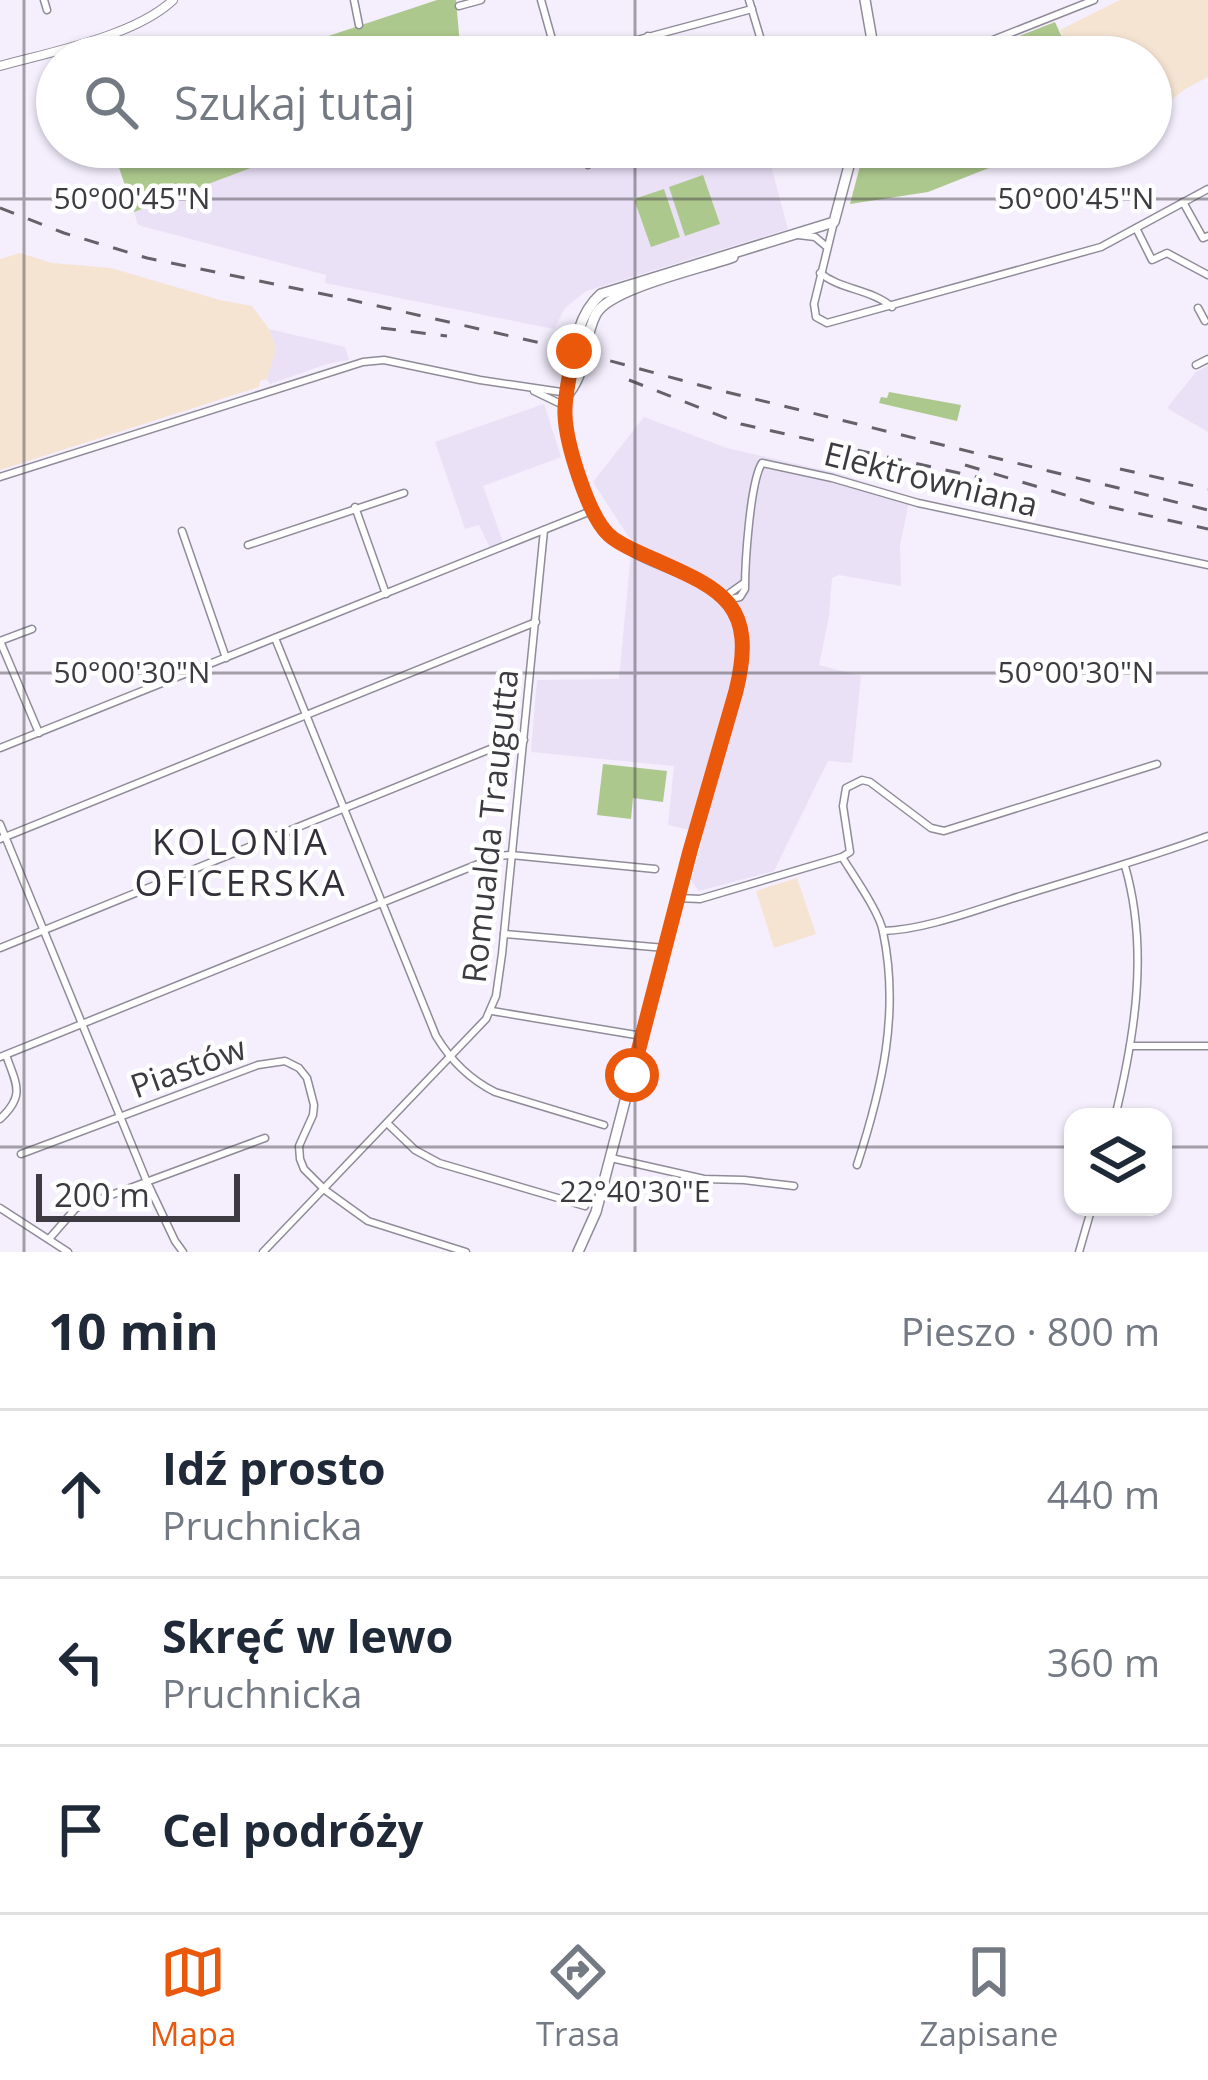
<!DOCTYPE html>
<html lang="pl">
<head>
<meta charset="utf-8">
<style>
  :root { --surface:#fff; --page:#f6f6f7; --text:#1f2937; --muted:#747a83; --line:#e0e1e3; --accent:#ea580c }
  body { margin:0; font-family:"Open Sans",sans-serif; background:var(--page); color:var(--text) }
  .controls { position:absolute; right:36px; bottom:36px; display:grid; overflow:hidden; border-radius:24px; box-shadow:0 3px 9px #0004 }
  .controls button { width:108px; height:108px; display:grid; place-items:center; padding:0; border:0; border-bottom:3px solid var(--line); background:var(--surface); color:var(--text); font:60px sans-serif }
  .scale { position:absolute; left:36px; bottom:30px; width:204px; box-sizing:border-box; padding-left:12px; border:6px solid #3d3b41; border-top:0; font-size:33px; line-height:42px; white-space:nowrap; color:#3d3b41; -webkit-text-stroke:9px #fff; paint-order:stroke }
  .stop { position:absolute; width:36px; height:36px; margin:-27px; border:9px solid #ea580c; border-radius:50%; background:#fff }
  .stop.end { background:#ea580c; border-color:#fff; box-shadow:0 3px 12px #0008 }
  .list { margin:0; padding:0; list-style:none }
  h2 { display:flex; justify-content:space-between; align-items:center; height:156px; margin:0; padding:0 48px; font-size:51px }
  h2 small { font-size:39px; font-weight:400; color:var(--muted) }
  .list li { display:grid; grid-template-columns:78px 1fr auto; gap:36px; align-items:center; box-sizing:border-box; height:168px; padding:0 48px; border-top:3px solid var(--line) }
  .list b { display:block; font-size:45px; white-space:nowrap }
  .list p { margin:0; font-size:39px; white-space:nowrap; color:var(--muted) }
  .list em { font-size:39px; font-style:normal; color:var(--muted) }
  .icon { flex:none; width:66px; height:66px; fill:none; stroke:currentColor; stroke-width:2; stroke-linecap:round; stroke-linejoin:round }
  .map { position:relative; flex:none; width:1208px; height:1252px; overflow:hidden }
  .search { position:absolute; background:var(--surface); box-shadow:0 3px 9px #0004; left:36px; right:36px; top:36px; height:132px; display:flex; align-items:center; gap:30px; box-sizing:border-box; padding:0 42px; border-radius:66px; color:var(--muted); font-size:45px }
  .sheet { height:660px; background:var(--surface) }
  nav { display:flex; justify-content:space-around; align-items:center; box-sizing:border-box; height:168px; border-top:3px solid var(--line); background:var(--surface); font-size:33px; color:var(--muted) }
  nav a { display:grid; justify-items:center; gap:6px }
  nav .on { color:var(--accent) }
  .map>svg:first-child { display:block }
  .built { fill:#eae1f7 }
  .industrial { fill:#f6e4d3 }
  .green { fill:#adc88d }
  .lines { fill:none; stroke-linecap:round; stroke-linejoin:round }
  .minor-casing { stroke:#908b98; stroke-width:9 }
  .tertiary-casing { stroke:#908b98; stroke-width:10 }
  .secondary-casing { stroke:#908b98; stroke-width:12 }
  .minor { stroke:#fff; stroke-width:6 }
  .tertiary { stroke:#fff; stroke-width:8 }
  .secondary { stroke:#fff; stroke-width:9 }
  .rail { stroke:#646169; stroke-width:3; stroke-dasharray:15 15; stroke-linecap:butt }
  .route { stroke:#ea580c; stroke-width:15 }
  .ticks { fill:none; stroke:#3d3b41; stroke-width:3; stroke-opacity:0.45 }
  .labels { text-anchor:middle; stroke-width:9; stroke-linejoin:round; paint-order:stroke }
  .street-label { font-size:33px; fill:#3d3b41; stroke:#fff }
  .neighbourhood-label { font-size:36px; letter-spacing:3px; fill:#34303b; stroke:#fff }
  .ticks-label { font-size:30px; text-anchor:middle; fill:#3d3b41; stroke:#fff; stroke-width:9; stroke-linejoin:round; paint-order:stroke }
</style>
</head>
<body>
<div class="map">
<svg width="1208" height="1252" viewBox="0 0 1208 1252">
  <rect width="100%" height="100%" fill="#f4eefd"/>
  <g class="built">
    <polygon points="306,147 575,147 581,164 634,147 766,147 788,229 586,291 565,308 554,329 325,283 326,275 138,225 134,212"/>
    <polygon points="269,329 345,347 349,360 327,364 270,384 266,378 276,349"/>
    <polygon points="1208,366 1208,432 1167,408 1196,372"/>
    <polygon points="544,404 561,457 483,486 503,542 490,548 479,525 465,529 435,442"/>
    <polygon points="644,417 727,448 836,473 910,497 900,545 901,586 839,575 832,578 829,616 819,665 861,676 852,763 828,761 774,871 699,891 691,881 704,833 668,825 674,766 531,752 537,680 619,679 632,542 593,482"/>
  </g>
  <g class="industrial">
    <polygon points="1120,0 1208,0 1208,77 1185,89 1151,116 1151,57 1071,57 1060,30"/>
    <polygon points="20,253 52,263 111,268 220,300 252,306 269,329 276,349 267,379 260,381 259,387 0,470 0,259"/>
    <polygon points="797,878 816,934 774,948 756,891"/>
  </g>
  <g class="green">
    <polygon points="437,0 456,0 461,57 265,57"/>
    <polygon points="1055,22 1071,57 965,57"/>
    <polygon points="112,147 306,147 134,212"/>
    <polygon points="865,147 1042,147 928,192 850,204"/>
    <polygon points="703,175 720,224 685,236 669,187"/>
    <polygon points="664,189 680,237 651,247 634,199"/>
    <polygon points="889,392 961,405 957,421 879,403 881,397 887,398"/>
    <polygon points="603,764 667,771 663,802 633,798 631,819 597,815"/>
  </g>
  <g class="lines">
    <g class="minor-casing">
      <g id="minor">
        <polyline points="44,0 47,10"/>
        <polyline points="354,0 359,25"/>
        <polyline points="541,0 557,57"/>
        <polyline points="749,0 766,57"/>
        <polyline points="459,6 481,0"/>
        <polyline points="648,36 653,57"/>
        <polyline points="574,57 752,9"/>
        <polyline points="950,57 1094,0"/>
        <polyline points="583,147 588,165"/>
        <polyline points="1183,202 1203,238 1208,236"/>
        <polyline points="834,222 814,304 816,317 827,323 1101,247 1208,189"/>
        <polyline points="1136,228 1152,260 1167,253 1208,275"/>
        <polyline points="798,235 815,237 827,247"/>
        <path d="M 820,273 C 841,290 871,289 892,307"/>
        <polyline points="1198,308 1205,321"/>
        <polyline points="1196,365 1208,359"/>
        <polyline points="534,391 565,406"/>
        <polyline points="0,477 363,362 384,360 480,380 568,393"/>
        <polyline points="355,507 386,594"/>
        <polyline points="182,531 226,658"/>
        <polyline points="248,545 404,493"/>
        <path d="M 727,600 L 740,597 L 745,589 C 745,563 750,482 762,463 L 832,478 L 918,503 L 1208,565"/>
        <polyline points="727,600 730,593 744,583"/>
        <polyline points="32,629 0,641 39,733"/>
        <path d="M 275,638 L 436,1036 C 451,1061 469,1079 495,1092 L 604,1125"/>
        <polyline points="0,748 591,511"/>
        <polyline points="0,824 147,1182 175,1241 183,1252"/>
        <polyline points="0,839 536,622"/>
        <path d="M 842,857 C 853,875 880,913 883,932 C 900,1013 882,1088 857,1165"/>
        <polyline points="678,898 700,899 842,857 850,852 843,806 846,788 862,780 870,782 931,828 944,831 1157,764"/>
        <path d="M 883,931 C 923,930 973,911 1011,899 C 1077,878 1143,860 1208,836"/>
        <polyline points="504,934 665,948"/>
        <polyline points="0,948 505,743 524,740"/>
        <polyline points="492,1011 642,1036"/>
        <polyline points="1130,1046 1208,1046"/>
        <polyline points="0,1057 498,856 511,855 655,869"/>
        <path d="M 1115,1117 C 1135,1035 1149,949 1125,866"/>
        <path d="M 0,1119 C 26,1095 16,1084 6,1055"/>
        <polyline points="387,1123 415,1150 439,1163 585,1206"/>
        <polyline points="21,1154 258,1065 285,1061 299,1068 307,1078 314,1105 313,1115 299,1146 300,1159 304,1169 325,1190 368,1221 466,1252"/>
        <polyline points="611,1158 704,1179 744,1180 794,1186"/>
        <polyline points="0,1208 68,1252"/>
        <polyline points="49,1239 76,1208 265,1138"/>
        <polyline points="263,1252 486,1019 496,996 502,954 544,530"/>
        <polyline points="1079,1252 1092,1207"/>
      </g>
    </g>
    <g class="tertiary-casing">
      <path id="tertiary" d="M 0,66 C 51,52 135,36 173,0"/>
    </g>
    <g class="secondary-casing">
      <g id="secondary">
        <polyline points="865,0 872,40 871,57"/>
        <path d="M 569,393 C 589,367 582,340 596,314 C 610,288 703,268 733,257"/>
        <path d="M 578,1252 L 596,1212 L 678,898 L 742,667 C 753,567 665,583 611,536 C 588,516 567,446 565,416 C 565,404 568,391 570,379 C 574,348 577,315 601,294 L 834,222 L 854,147"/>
      </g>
    </g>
    <use href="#minor" class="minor"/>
    <use href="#tertiary" class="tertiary"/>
    <use href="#secondary" class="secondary"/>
    <g class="rail">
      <polyline points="0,208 64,233 147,258 347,299 563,348 710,388 1208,510"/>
      <polyline points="381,328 447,336"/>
      <polyline points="629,380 741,424 981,478"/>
      <polyline points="965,465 1092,503 1208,529"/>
      <polyline points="1120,469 1208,489"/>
    </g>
  </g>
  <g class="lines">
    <path class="route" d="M 574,351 C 571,371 564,395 565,415 C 566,443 588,516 609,535 C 620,545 636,551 649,557 C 721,589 758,602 736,691 L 690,851 L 632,1075"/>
  </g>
  <path class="ticks" d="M 24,0 L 24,1252M 635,0 L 635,57M 635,147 L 635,1252M 0,199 L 1208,199M 0,673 L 1208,673M 0,1147 L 1073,1147M 1163,1147 L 1208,1147"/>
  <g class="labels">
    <g class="street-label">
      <text transform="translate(931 479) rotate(14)" y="12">Elektrowniana</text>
      <text transform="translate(490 826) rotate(-84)" y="12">Romualda Traugutta</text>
      <text transform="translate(188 1067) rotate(-20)" y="12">Piastów</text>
    </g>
    <g class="neighbourhood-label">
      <text x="241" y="855">KOLONIA<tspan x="241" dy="41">OFICERSKA</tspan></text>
    </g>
  </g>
  <g class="ticks-label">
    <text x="132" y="209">50°00'45"N</text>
    <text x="1076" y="209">50°00'45"N</text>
    <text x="132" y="683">50°00'30"N</text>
    <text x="1076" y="683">50°00'30"N</text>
    <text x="635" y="1202">22°40'30"E</text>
  </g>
</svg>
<div class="controls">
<button><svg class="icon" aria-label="layers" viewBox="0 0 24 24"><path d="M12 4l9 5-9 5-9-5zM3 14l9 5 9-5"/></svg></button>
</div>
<div class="scale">200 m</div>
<div class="stop" style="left:632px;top:1075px"></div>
<div class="stop end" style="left:574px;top:351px"></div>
<div class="search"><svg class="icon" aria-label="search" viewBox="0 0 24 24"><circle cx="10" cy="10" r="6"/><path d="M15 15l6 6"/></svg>Szukaj tutaj</div>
</div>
<section class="sheet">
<h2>10 min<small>Pieszo · 800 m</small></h2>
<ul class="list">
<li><svg class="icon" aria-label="ahead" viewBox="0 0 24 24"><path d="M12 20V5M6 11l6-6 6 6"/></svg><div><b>Idź prosto</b><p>Pruchnicka</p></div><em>440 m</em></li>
<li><svg class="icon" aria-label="left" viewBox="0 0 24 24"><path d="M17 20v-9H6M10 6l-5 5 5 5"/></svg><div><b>Skręć w lewo</b><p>Pruchnicka</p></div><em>360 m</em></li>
<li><svg class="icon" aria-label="arrive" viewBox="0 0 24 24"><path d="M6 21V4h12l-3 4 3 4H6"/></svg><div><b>Cel podróży</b></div></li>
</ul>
</section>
<nav>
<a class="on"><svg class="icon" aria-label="map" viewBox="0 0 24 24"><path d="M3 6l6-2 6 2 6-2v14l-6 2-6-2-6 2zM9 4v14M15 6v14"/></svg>Mapa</a>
<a><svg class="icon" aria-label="directions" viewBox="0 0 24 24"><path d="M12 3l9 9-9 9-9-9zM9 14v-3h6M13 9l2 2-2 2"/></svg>Trasa</a>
<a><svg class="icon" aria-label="saved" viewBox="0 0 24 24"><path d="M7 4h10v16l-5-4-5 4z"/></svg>Zapisane</a>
</nav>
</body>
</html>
